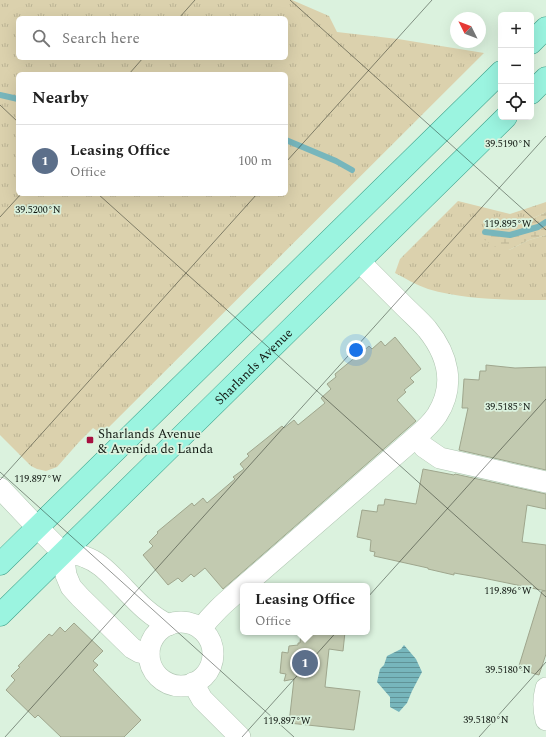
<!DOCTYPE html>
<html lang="en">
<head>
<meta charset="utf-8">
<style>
  :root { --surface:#fff; --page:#f2f2f2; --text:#222; --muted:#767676; --line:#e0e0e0; --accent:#a71040 }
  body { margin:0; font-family:Spectral,serif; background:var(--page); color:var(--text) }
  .controls { position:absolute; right:12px; top:12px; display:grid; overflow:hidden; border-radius:6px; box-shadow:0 4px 16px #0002 }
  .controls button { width:36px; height:36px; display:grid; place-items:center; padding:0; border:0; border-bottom:1px solid var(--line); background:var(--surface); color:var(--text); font:20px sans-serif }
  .compass { position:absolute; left:450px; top:12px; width:36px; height:36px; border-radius:50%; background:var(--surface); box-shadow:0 4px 16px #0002; rotate:312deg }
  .you { position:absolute; left:356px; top:350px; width:14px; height:14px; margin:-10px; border:3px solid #fff; border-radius:50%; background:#1a73e8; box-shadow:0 0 0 6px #1a73e833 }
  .badge { display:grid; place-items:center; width:26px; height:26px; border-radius:50%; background:var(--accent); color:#fff; font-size:13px; font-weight:700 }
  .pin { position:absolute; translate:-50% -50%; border:2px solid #fff; box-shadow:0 1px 4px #0006 }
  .popup { position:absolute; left:240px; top:583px; width:130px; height:52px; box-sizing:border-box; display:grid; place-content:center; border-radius:6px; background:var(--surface); filter:drop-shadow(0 1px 3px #0005); font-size:13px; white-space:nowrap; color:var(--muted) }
  .popup b { font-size:15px; color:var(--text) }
  .popup::after { content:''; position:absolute; left:50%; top:100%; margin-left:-8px; border:8px solid transparent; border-top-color:var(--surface) }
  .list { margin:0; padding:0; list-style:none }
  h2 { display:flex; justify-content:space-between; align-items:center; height:52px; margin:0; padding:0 16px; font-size:17px }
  h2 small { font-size:13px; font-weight:400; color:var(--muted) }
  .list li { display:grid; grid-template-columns:26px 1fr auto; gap:12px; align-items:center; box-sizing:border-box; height:72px; padding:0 16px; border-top:1px solid var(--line) }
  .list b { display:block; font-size:15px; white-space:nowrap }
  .list p { margin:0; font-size:13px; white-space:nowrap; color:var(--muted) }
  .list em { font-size:13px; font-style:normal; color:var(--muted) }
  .icon { flex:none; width:22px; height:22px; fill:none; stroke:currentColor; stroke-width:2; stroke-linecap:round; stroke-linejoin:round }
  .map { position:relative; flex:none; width:546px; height:737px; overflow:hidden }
  .search { position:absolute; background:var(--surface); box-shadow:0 4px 16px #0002; left:16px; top:16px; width:272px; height:44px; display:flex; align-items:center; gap:10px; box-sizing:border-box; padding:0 14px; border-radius:6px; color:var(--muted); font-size:15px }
  .panel { position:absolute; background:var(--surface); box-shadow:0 4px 16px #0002; left:16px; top:72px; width:272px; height:124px; border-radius:6px }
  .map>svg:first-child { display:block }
  .grass { fill:url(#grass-tufts); fill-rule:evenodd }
  .wetland { fill:url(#wetland-marsh) }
  .water { fill:url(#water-rules) }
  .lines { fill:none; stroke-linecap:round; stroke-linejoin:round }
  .stream { stroke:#77b6bc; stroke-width:6 }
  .building { fill:#c2cab0; stroke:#9fa68d }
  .minor-casing { stroke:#b0c6b2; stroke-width:22 }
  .major-casing { stroke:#3fa28b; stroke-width:23 }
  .minor { stroke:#fff; stroke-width:21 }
  .major { stroke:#9bf4e0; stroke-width:22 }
  .ticks { fill:none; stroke:#111812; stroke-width:1; stroke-opacity:0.45 }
  .poi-dot { fill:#a71040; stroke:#dbf2de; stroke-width:1.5 }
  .labels { text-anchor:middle; stroke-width:3.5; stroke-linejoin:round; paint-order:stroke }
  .street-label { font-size:13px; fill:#111812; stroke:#dbf2de }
  .poi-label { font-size:13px; fill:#111812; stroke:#dbf2de; text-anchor:start }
  .ticks-label { font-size:10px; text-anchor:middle; fill:#111812; stroke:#dbf2de; stroke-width:3.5; stroke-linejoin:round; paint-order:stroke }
</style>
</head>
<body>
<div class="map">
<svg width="546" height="737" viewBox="0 0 546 737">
  <defs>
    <pattern id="grass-tufts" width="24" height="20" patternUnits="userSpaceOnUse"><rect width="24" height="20" fill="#dbd1ad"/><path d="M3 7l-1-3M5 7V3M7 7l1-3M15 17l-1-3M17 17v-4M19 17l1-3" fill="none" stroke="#bbb394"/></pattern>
    <pattern id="wetland-marsh" width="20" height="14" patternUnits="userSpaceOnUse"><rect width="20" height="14" fill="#dbd1ad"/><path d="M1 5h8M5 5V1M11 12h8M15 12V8" fill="none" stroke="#bbb394"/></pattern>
    <pattern id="water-rules" width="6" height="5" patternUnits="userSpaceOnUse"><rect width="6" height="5" fill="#77b6bc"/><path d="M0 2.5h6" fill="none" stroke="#609397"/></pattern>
  </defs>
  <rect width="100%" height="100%" fill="#dbf2de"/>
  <g class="grass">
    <path d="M 0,0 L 292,0 L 329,16 L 337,32 L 398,39 L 484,53 L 102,434 L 93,428 L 79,442 L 57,467 L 46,471 L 37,469 L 31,466 L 0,435 ZM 18,18 L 286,18 L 286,58 L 18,58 ZM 18,74 L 286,74 L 286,194 L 18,194 Z"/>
    <path d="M 458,201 L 510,214 L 546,202 L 546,212 L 514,227 L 493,226 L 509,250 L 529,240 L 546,235 L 546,300 C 507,300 466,300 428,289 C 416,285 405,278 395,273 L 400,259 Z"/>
  </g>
  <polygon class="wetland" points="546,212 546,235 529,240 509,250 493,246 481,237 493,226 514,227"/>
  <polygon class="water" points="404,645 416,659 422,672 412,691 407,703 399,712 390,707 390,697 377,682 380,669 384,665 387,656 401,649"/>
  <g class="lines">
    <g class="stream">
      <polyline points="0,95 18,99"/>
      <polyline points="286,140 336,161 352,170"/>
      <polyline points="485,232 510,235 538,227 546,222"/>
    </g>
  </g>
  <g class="building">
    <polygon points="395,337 421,369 410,378 414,382 404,390 406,392 397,400 416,421 223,589 205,568 194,577 191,574 182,582 178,578 168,585 143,555 153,546 149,542 158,533 157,532 192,503 194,506 203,498 207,503 235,479 233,477 244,469 240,464 249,456 247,454 282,426 284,428 294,420 298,425 325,403 321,398 331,389 327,384 336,377 335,374 358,355 358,356 369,346 372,349 381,341 385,346"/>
    <polygon points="486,365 515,368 546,367 546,470 459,450 468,408 462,408 464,379 479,380 480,371 486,371"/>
    <polygon points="423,469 454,475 455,474 546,494 546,509 527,505 522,542 546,545 546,591 483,578 454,573 454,575 428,569 428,568 374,556 375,552 370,551 371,540 357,537 362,510 377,512 378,505 384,505 385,499 416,504"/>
    <polygon points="542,591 546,591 546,654 539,675 518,669"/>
    <polygon points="74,623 103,651 93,661 98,665 93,670 141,720 124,737 61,737 38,715 35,718 6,690 15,680 11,676 20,667 18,666 49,634 52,636 60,627 65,632"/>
    <polygon points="301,632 345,632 343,651 329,649 325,687 360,691 354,730 289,723 294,679 284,681 286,674 280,673 282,652 288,653 289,646 298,645 298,643 300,643"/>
  </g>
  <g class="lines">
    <g class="minor-casing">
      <g id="minor">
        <polyline points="416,437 424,447 440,458 546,482"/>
        <polyline points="0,488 37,527 63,553"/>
        <polyline points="63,553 66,575 71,587 80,597 132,648 139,652 149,654"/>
        <path d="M 63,553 C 70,554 78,554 85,557 C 97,561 106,570 115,579 C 132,596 147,615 169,625"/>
        <path d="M 244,586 L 416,437 C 423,431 431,424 437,415 C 456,385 448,355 427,329 C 420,321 412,314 405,307 C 390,292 375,277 360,262"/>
        <circle cx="181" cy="654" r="32"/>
        <path d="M 201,629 C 213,612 228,600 243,587"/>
        <polyline points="193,683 202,699 240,737"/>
        <path d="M 546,688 C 543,699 543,709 546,720"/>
      </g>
    </g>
    <g class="major-casing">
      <g id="major">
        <polyline points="531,43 546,28"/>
        <polyline points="531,93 546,78"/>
        <polyline points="0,564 501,72"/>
        <path id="s1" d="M 0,615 L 506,117"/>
      </g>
    </g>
    <use href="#minor" class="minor"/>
    <use href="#major" class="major"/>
  </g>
  <path class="ticks" d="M 290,0 L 546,230M 179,18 L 195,0M 129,74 L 143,58M 0,105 L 18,122M 286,162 L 432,0M 98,194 L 546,597M 0,217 L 21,194M 0,472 L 294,737M 0,480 L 257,194M 5,737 L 546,136M 242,737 L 546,399M 479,737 L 546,662"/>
  <rect class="poi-dot" x="86" y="436" width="8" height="8" rx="2"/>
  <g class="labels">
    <g class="street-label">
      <text dy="5" stroke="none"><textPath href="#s1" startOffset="355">Sharlands Avenue</textPath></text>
    </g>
    <g class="poi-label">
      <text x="98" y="438">Sharlands Avenue<tspan x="98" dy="15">&amp; Avenida de Landa</tspan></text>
    </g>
  </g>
  <g class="ticks-label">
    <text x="508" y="147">39.5190°N</text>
    <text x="38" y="213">39.5200°N</text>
    <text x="508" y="227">119.895°W</text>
    <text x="508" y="410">39.5185°N</text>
    <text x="38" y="482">119.897°W</text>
    <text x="508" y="594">119.896°W</text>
    <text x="508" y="673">39.5180°N</text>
    <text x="486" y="723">39.5180°N</text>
    <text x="287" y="724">119.897°W</text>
  </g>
</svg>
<div class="controls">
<button>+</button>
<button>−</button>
<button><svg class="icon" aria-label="locate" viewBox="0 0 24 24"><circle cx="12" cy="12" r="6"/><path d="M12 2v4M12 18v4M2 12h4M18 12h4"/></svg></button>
</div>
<svg class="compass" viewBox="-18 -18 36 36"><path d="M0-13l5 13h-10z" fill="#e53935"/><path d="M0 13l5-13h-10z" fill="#767676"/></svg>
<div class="you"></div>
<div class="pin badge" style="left:305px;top:663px;background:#5c6f8a">1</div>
<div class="popup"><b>Leasing Office</b>Office</div>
<div class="search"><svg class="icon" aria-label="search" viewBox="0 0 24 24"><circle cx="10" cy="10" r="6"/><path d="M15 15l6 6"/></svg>Search here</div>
<section class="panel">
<h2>Nearby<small></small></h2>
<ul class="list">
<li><span class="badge" style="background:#5c6f8a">1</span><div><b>Leasing Office</b><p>Office</p></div><em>100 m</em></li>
</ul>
</section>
</div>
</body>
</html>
